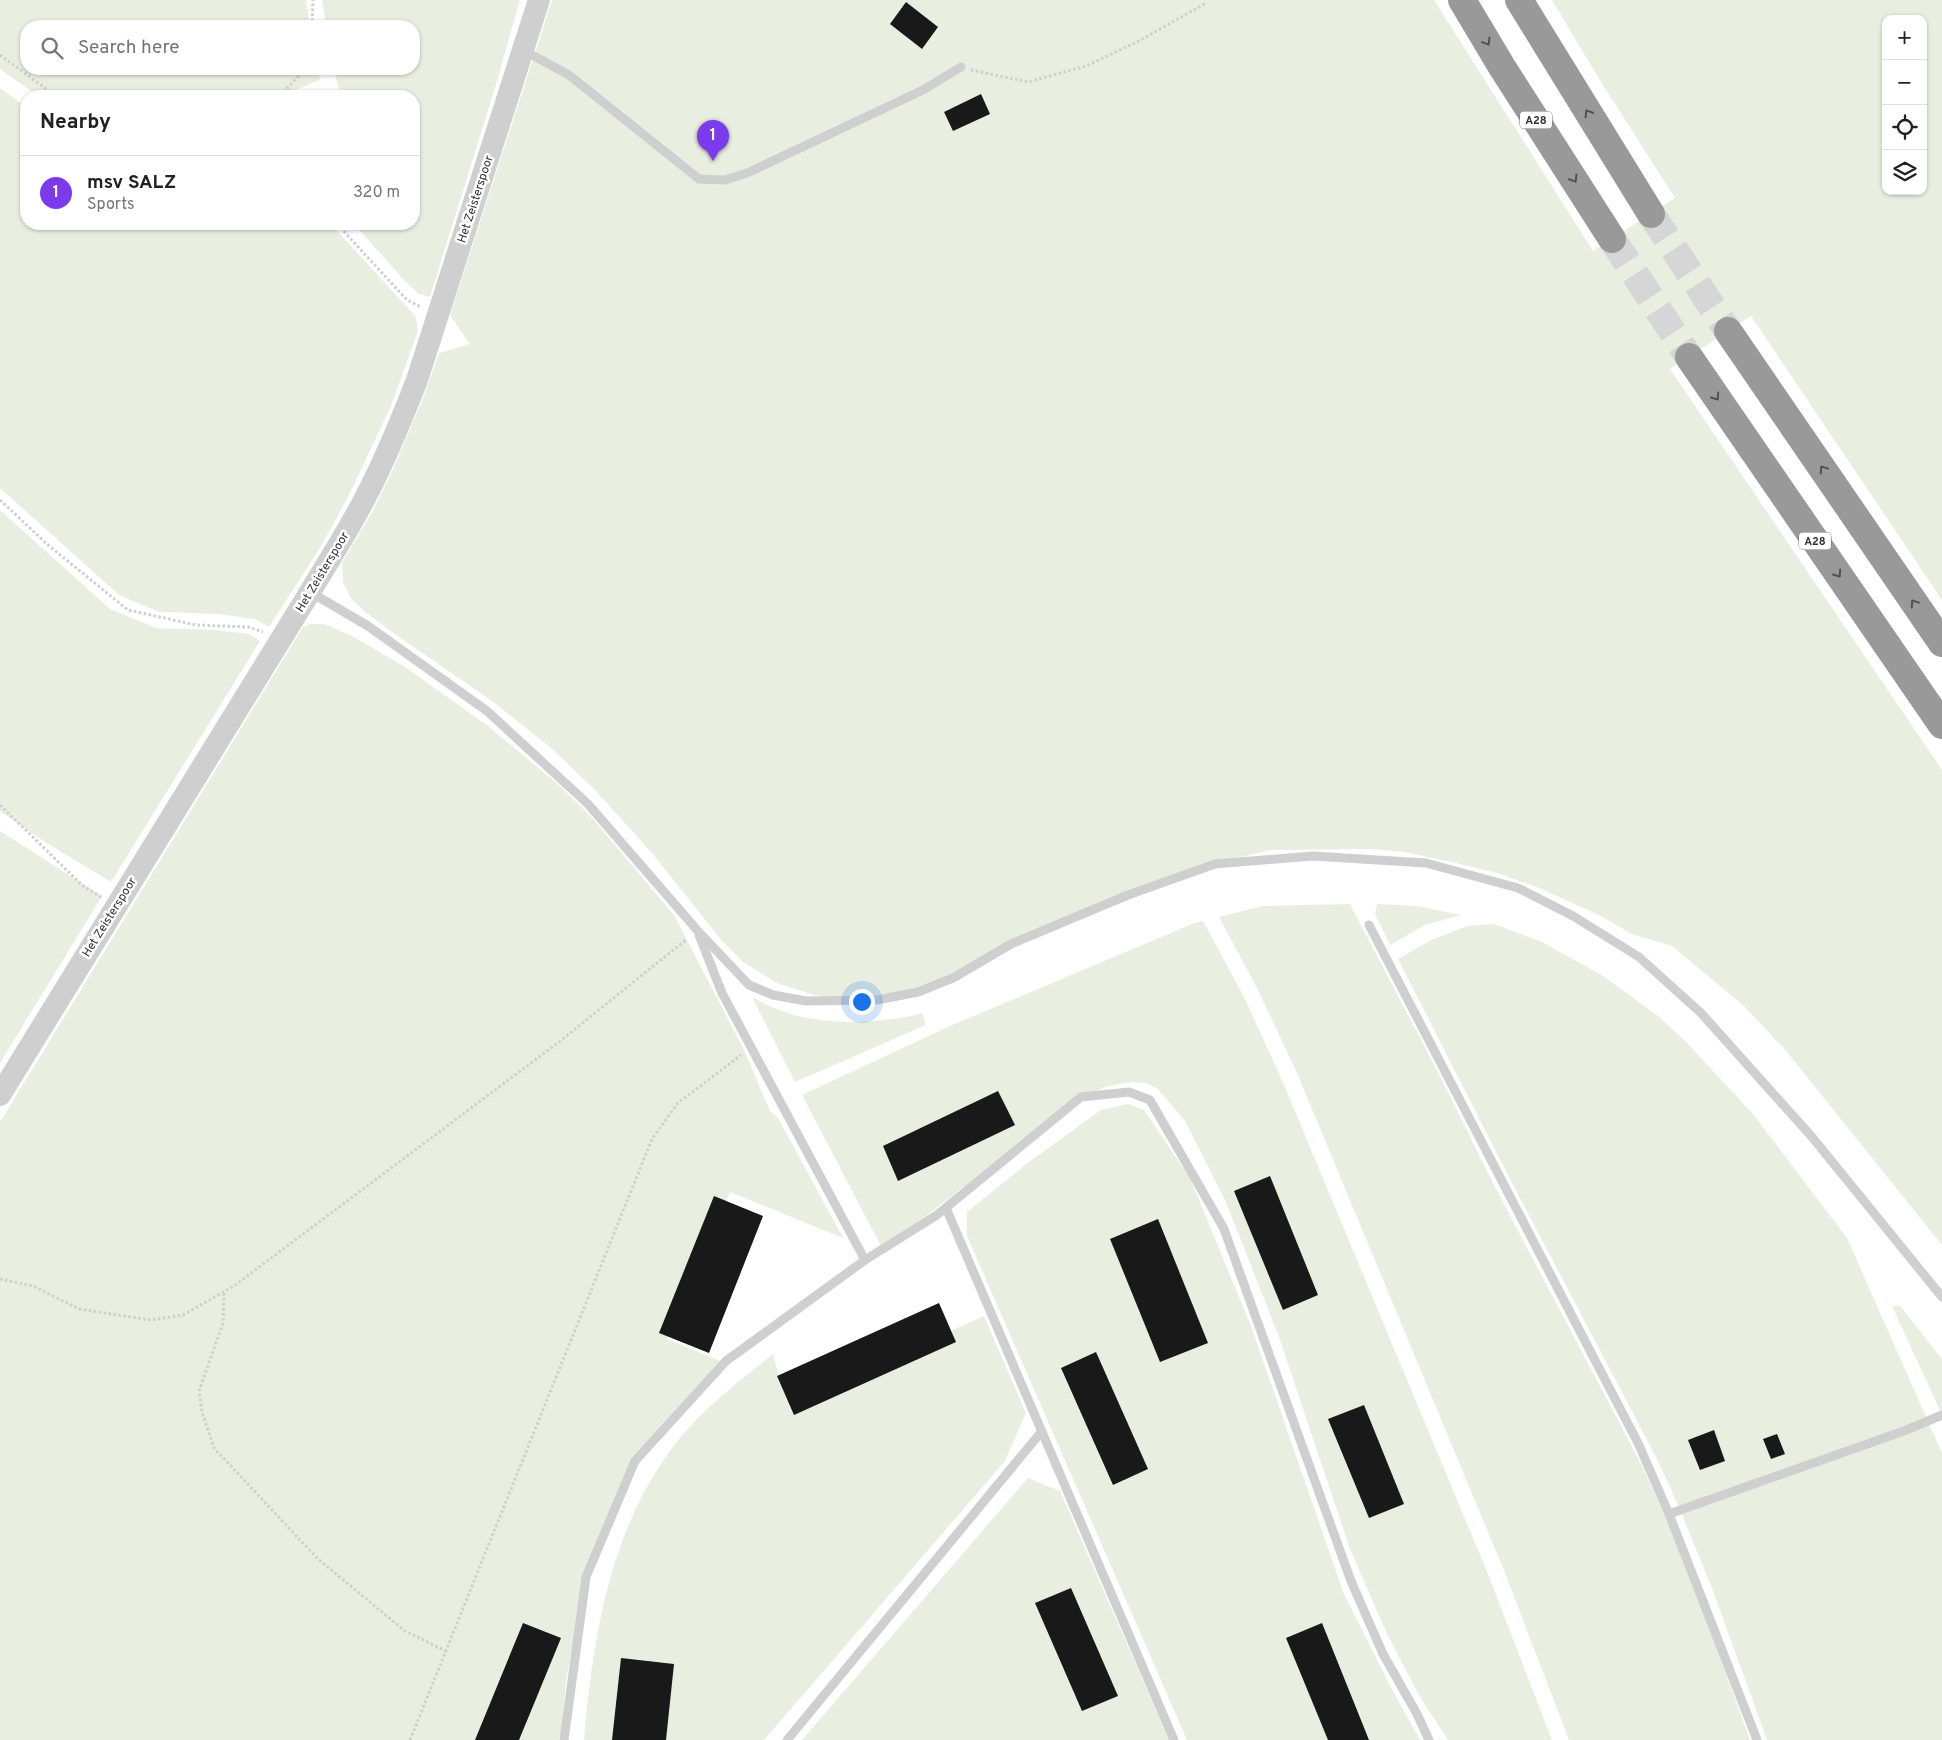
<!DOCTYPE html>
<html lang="en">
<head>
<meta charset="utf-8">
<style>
  :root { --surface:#fff; --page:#f2f2f2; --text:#202124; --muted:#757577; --line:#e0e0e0; --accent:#7c3aed }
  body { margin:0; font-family:Overpass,sans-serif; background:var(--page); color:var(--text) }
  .controls { position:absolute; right:15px; top:15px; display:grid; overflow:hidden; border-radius:10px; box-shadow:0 1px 4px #0004 }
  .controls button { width:45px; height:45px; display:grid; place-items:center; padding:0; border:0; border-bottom:1px solid var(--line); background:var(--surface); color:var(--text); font:25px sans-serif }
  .you { position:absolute; left:861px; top:1001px; width:18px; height:18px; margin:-12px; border:4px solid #fff; border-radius:50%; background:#1a73e8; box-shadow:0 0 0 8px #1a73e833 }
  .badge { display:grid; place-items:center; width:32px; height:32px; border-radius:50%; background:var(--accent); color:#fff; font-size:16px; font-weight:700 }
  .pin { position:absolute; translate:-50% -41px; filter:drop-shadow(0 1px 2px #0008) }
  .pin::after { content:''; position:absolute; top:26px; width:18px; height:15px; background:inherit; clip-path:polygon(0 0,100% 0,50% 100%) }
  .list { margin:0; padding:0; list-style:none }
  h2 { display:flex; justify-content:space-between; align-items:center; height:65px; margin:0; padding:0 20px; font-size:21px }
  h2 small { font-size:16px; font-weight:400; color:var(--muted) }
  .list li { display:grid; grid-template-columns:32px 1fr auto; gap:15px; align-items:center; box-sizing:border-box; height:75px; padding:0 20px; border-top:1px solid var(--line) }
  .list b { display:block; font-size:19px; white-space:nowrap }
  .list p { margin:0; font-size:16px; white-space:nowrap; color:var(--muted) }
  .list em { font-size:16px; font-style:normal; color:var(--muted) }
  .icon { flex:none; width:28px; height:28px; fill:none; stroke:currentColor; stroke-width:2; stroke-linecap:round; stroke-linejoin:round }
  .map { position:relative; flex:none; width:1942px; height:1740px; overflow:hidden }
  .search { position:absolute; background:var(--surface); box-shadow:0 1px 4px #0004; left:20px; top:20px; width:400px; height:55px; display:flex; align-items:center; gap:12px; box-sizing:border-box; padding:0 18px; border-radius:20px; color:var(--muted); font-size:19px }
  .panel { position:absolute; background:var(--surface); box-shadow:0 1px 4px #0004; left:20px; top:90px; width:400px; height:140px; border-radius:20px }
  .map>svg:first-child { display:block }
  .green { fill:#e9efe0; fill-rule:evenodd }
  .building { fill:#191919 }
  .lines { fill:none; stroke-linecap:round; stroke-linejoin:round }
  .motorway-tunnel { stroke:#d6d6d6; stroke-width:28; stroke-dasharray:28 14; stroke-linecap:butt }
  .path { stroke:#cfcfcf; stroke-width:3; stroke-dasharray:2.5 2.5; stroke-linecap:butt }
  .service { stroke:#cfcfcf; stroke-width:9 }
  .tertiary { stroke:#cfcfcf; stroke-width:22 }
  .motorway { stroke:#999; stroke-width:28 }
  .oneway { stroke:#515151 }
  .labels { text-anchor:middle; stroke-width:5; stroke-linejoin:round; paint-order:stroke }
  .shield { fill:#fff; stroke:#707070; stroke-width:1 }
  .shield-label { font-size:11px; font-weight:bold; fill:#323232 }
  .street-label { font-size:12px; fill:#323232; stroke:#fff }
</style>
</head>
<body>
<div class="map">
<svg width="1942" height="1740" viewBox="0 0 1942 1740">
  <rect width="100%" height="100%" fill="#fff"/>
  <g class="green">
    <polygon points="0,0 306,0 310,26 26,26 26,69 318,69 320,80 279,96 38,96 0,69"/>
    <polygon points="322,0 520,0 495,88 430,297 419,294 404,280 354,224 414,224 414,96 323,96 339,91 334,69 414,69 414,26 326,26"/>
    <path d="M 552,0 L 1434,0 L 1593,251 L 1675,198 L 1601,82 L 1552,0 L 1942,0 L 1942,600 L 1751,316 L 1670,369 L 1942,770 L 1942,1245 L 1787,1052 L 1744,1006 L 1672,946 L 1632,934 L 1601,916 L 1537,887 L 1497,873 L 1452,862 L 1404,852 L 1373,849 L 1270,850 L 1216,863 L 1088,910 L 958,973 L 909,990 L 864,1000 L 814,995 L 777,983 L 743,962 L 722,941 L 652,853 L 594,789 L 550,747 L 492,701 L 392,632 L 364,611 L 350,597 L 343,582 L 342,563 L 372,512 L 391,474 L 424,396 L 439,353 L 470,344 L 450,315 ZM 1886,19 L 1923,19 L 1923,191 L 1886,191 Z"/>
    <polygon points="0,88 26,107 26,224 331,224 416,317 418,331 391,406 349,495 321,546 269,627 255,619 218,614 159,612 119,595 0,488"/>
    <polygon points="0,510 110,609 156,628 216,630 249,634 260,641 111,882 45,842 0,811"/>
    <polygon points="311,624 324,624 352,636 405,667 488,726 559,785 593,819 674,915 744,1050 770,1111 778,1118 843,1238 730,1192 667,1339 725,1363 632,1469 585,1583 566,1680 561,1740 0,1740 0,1122 303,627"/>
    <polygon points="0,831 102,896 0,1063"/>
    <polygon points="1350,904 1443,1082 1496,1189 1641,1464 1664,1514 1698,1597 1750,1740 1569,1740 1503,1568 1297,1073 1258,990 1219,917 1263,906"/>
    <polygon points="1377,904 1417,906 1461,915 1425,925 1390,945 1375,914"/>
    <polygon points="1203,921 1244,997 1282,1080 1488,1574 1552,1740 1448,1740 1420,1697 1388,1636 1350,1549 1279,1337 1225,1200 1185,1121 1157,1088 1145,1083 1131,1082 1104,1087 1068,1107 884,1248 880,1244 802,1095 950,1026 1192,924"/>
    <polygon points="1494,924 1542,942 1603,976 1658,1016 1685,1041 1753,1114 1847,1238 1942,1453 1942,1740 1767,1740 1713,1591 1679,1507 1656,1457 1511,1181 1398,959 1431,940 1468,926"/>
    <path d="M 752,997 C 795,1022 843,1026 892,1019 C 902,1017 912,1017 922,1013 L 926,1025 L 795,1082 Z"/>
    <polygon points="1128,1104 1144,1110 1190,1178 1251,1326 1344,1594 1389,1684 1420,1740 1187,1740 967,1236 967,1212 1029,1162 1101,1110"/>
    <polygon points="1892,1306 1900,1306 1942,1359 1942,1415"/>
    <path d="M 984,1316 L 1026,1413 L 1005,1461 L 764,1740 L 584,1740 C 593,1634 611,1523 680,1438 C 705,1407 742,1379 773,1354 L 778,1373 L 792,1403 Z"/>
    <polygon points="1028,1478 1060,1491 1169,1740 802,1740"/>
  </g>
  <g class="building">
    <polygon points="906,2 938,27 922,49 890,24"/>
    <polygon points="981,94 990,114 953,131 944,112"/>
    <polygon points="998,1091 1015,1125 898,1181 883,1146"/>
    <polygon points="1270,1176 1318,1295 1283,1310 1234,1191"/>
    <polygon points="714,1196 763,1216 709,1353 659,1333"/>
    <polygon points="1158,1219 1208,1343 1160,1362 1110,1239"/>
    <polygon points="939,1303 956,1342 794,1415 777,1376"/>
    <polygon points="1096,1352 1148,1469 1113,1485 1061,1368"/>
    <polygon points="1364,1405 1404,1504 1369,1518 1328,1419"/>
    <polygon points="1714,1430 1725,1461 1700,1470 1688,1440"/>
    <polygon points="1777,1434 1785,1454 1771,1459 1763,1439"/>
    <polygon points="1071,1588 1118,1696 1082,1711 1035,1603"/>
    <polygon points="523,1623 561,1638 538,1694 519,1740 475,1740"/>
    <polygon points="1322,1623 1369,1740 1328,1740 1286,1638"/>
    <polygon points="621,1658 674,1664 666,1740 612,1740"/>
  </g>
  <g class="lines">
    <g class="motorway-tunnel">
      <polyline points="1651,214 1728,331"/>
      <polyline points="1612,239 1689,357"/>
    </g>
    <g class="path">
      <polyline points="312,26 313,0"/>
      <polyline points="0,55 56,96"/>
      <polyline points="971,70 1028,82 1086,66 1139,41 1206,3"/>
      <polyline points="280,96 305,69"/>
      <polyline points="337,224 407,300 421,307"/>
      <polyline points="0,500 48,545 128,610 196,625 248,627 263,632"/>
      <polyline points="0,805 83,886 101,897"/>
      <polyline points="0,1279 33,1286 79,1309 151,1320 183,1315 234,1286 559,1042 687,939"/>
      <polyline points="224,1293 223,1323 199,1391 202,1412 214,1448 318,1559 405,1631 446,1651"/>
      <polyline points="410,1740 652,1139 678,1103 741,1055"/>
    </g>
    <g class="service">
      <polyline points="523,50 569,75 699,179 725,180 747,173 923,90 961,67"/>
      <polyline points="310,592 368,626 487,711 588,804 697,930 749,985 773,995 806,1001 877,1000 918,992 953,978 1011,944 1128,895 1215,864 1313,856 1426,863 1518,888 1573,916 1639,957 1701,1013 1812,1137 1942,1297"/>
      <polyline points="1369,925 1638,1443 1669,1514 1757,1740"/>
      <polyline points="699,935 722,993 865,1260"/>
      <polyline points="946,1208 1174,1740"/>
      <polyline points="1669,1514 1904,1431 1942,1415"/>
      <polyline points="564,1740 586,1577 635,1461 726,1361 865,1260 937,1215 1081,1097 1129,1092 1150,1100 1224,1229 1351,1581 1383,1654 1417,1714 1429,1740"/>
      <polyline points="787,1740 1042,1431"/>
    </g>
    <path class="tertiary" d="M 0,1095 L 310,592 C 328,562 348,531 364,500 C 385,461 401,421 417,380 L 539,0"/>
    <g class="motorway">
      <polyline points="1462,0 1502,67 1612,239"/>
      <polyline points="1519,0 1651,214"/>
      <polyline points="1728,331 1942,643"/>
      <polyline points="1689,357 1942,725"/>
    </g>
  </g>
  <defs><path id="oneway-chevron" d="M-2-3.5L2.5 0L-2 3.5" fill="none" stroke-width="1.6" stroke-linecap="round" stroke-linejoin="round" transform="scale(1.25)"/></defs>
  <g class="oneway">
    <use href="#oneway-chevron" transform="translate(1487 42) rotate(59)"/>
    <use href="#oneway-chevron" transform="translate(1588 113) rotate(-122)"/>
    <use href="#oneway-chevron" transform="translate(1574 179) rotate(58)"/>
    <use href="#oneway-chevron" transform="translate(1716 397) rotate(55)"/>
    <use href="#oneway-chevron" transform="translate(1823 469) rotate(-124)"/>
    <use href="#oneway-chevron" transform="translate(1838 574) rotate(55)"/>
    <use href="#oneway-chevron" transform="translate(1914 603) rotate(-124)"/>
  </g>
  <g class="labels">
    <g class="shield">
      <rect x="1520" y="111.5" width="32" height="17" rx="4"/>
      <rect x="1799" y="532.5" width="32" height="17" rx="4"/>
    </g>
    <g class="shield-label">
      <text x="1536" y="124">A28</text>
      <text x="1815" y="545">A28</text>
    </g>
    <g class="street-label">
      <text transform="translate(475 199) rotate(-72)" y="4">Het Zeisterspoor</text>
      <text transform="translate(322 572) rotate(-59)" y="4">Het Zeisterspoor</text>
      <text transform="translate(109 917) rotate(-58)" y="4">Het Zeisterspoor</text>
    </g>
  </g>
</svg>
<div class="controls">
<button>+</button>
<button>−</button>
<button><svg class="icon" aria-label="locate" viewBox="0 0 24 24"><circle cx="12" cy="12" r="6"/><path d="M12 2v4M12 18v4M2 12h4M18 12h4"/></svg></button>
<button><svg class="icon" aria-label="layers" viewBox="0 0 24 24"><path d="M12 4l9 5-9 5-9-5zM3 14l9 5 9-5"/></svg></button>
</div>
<div class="you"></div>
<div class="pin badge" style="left:713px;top:161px">1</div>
<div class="search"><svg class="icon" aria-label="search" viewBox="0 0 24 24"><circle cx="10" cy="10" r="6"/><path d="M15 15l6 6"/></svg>Search here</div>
<section class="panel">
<h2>Nearby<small></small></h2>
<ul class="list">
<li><span class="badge">1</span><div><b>msv SALZ</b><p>Sports</p></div><em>320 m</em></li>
</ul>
</section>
</div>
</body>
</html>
